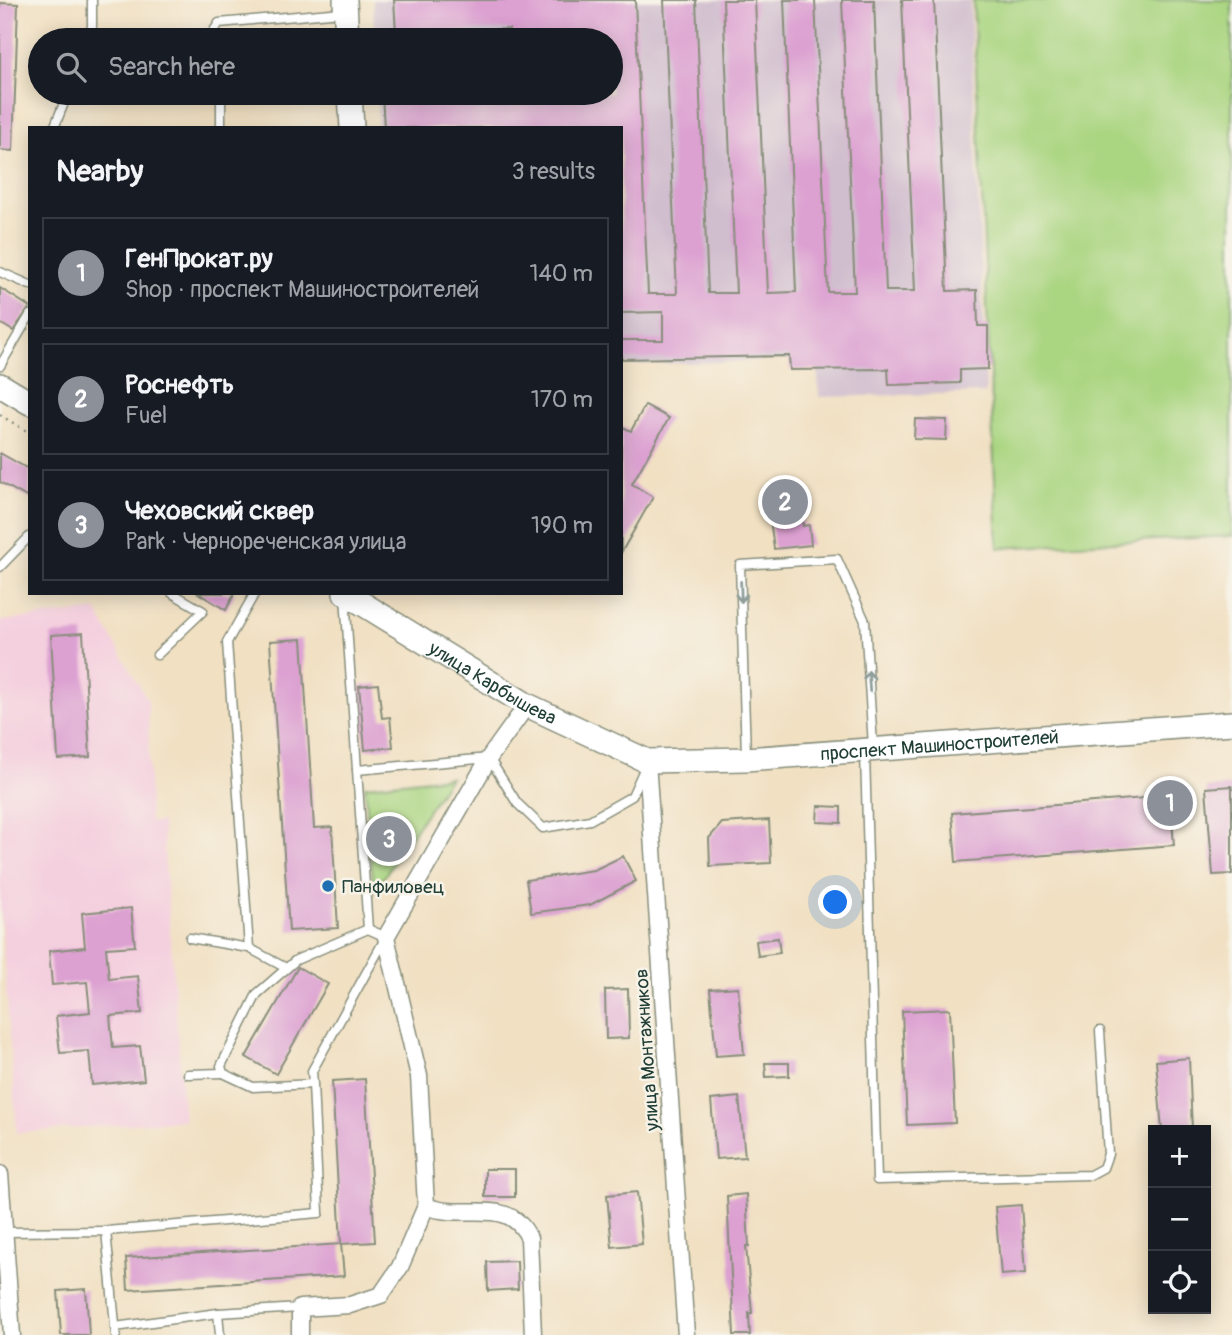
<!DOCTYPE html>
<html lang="en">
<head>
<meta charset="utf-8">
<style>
  :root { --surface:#171b24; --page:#242831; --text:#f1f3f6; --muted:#9ea1a6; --line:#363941; --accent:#8c9099 }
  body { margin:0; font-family:Pangolin,sans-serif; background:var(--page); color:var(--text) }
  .controls { position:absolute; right:21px; bottom:21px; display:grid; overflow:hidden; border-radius:0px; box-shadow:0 4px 18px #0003 }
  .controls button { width:63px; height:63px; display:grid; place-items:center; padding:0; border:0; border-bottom:2px solid var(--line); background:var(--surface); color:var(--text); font:35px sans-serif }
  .you { position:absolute; left:836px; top:903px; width:24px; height:24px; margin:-18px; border:5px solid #fff; border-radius:50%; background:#1a73e8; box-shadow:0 0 0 10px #1a73e833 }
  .badge { display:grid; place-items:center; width:46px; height:46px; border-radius:50%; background:var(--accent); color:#fff; font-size:23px; font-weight:700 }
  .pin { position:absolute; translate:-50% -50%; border:4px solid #fff; box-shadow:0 2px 7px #0006 }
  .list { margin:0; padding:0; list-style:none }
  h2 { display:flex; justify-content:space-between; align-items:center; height:91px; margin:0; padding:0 28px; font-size:30px }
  h2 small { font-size:23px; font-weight:400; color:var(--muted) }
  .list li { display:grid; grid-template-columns:46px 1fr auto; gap:21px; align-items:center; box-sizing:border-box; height:112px; margin:0 14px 14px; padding:0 14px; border:2px solid var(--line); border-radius:0px }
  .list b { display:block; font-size:26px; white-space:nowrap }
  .list p { margin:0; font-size:23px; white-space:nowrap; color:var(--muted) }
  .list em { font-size:23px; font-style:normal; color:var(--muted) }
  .icon { flex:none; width:38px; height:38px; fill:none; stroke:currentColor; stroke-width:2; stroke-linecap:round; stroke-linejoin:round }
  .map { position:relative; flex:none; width:1232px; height:1335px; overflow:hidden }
  .search { position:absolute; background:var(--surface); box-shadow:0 4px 18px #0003; left:28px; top:28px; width:595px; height:77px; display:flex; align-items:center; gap:18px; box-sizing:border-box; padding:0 24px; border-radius:38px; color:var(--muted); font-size:26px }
  .panel { position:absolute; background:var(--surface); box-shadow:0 4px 18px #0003; left:28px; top:126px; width:595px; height:469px; border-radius:0px }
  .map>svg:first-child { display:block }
  .built { fill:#f4cfde }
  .industrial { fill:#d0bdce }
  .green { fill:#aad581; stroke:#64895a; stroke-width:2 }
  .building { fill:#dca0d1 }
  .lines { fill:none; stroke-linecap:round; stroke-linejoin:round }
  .service-casing { stroke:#888e7b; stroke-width:11 }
  .minor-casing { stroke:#888e7b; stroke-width:19 }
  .secondary-casing { stroke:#888e7b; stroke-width:26 }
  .path { stroke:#888e7b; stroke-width:2.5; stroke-dasharray:2 5; stroke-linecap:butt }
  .service { stroke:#fff; stroke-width:8 }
  .minor { stroke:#fff; stroke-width:16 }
  .secondary { stroke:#fff; stroke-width:23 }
  .oneway { stroke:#8f9e9a }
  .poi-dot { fill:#1f6fb2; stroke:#f7f3e8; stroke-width:2.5 }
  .labels { text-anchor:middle; stroke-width:5; stroke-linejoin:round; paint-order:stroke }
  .street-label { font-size:19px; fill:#1f3d34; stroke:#f7f3e8 }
  .poi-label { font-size:19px; fill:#1f3d34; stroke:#f7f3e8; text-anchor:start }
</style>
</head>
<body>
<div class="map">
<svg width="1232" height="1335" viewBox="0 0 1232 1335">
  <rect width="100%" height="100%" fill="#f7f3e8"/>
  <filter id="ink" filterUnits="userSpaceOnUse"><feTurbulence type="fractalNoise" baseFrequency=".0143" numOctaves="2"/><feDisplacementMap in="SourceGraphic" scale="14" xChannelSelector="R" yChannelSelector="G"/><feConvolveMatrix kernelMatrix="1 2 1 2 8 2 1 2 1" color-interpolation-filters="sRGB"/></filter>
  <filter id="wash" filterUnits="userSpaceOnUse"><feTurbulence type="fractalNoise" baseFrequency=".00686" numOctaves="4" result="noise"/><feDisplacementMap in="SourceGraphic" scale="28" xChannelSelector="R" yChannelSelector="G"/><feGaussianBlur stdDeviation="1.57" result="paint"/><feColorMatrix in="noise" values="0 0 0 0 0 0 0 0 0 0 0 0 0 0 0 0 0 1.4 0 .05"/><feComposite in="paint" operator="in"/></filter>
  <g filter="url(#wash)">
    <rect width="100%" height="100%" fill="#f1e0c2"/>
    <polygon class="built" points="96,610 148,701 150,822 162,822 184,1120 17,1133 0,906 0,621"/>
    <polygon class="industrial" points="373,0 970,0 986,393 819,397 817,359 621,365 621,128 378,128 377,93 611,93 611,40 375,40"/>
    <g class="green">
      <polygon points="973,0 1232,0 1232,536 998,548"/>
      <polygon points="450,777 374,892 365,786"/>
    </g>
    <g id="blocks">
      <g class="building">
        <polygon points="394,0 635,0 648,294 677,294 664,0 696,0 708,293 736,293 723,0 755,0 768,293 796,292 784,0 815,0 828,292 855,292 842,0 874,0 886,291 915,291 902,0 934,0 947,291 977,290 978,326 988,326 988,369 960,370 960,383 889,385 888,369 790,370 789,356 621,359 621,340 663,340 663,312 621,313 621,128 384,128 382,93 611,93 611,40 510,40 509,29 396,33"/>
        <polygon points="0,3 18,4 13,151 0,150"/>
        <polygon points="0,288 30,307 13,331 0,323"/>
        <polygon points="645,405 669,418 632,484 653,497 621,553 621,426 631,431"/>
        <polygon points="915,419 947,420 946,440 914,439"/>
        <polygon points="0,453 30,470 30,499 0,482"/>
        <polygon points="801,487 803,526 809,525 811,545 774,549 766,489"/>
        <polygon points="198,593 235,593 226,610"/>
        <polygon points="83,633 90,757 58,759 51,635"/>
        <polygon points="302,639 314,828 332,827 338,928 289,931 270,641"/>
        <polygon points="378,684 382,718 390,717 393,747 365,750 359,686"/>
        <polygon points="1232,786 1232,874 1213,875 1206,788"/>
        <polygon points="1170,796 1174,845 956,862 952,813"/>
        <polygon points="818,806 841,807 841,823 817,822"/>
        <polygon points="769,820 771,863 710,866 709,838 722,823"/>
        <polygon points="623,856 636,881 590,905 531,913 526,880 594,870"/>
        <polygon points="131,908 135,946 106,948 109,979 138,976 142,1013 110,1016 113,1048 140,1046 144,1080 92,1085 89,1051 60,1053 56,1016 90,1012 87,982 52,985 49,951 85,947 82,913"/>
        <polygon points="778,938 780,953 758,956 756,941"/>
        <polygon points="298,967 328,984 276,1074 246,1057"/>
        <polygon points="738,987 744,1054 716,1056 710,989"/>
        <polygon points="628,989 629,1038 606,1039 605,990"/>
        <polygon points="950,1009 955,1123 907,1125 902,1011"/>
        <polygon points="1189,1058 1192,1130 1162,1130 1156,1061"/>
        <polygon points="765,1063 789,1063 789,1076 766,1077"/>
        <polygon points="365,1079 375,1242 341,1244 332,1081"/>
        <polygon points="739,1097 745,1157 716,1159 711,1100"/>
        <rect x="485" y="1169" width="30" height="28"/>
        <polygon points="637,1192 642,1244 612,1247 607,1195"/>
        <polygon points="746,1194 749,1246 746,1246 752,1313 749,1313 750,1335 734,1335 727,1196"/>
        <polygon points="1021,1205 1026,1273 1001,1275 995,1207"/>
        <polygon points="341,1244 344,1276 128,1290 126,1258"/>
        <polygon points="517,1261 518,1289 488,1291 487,1262"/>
        <polygon points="86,1289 89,1335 61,1335 58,1291"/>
      </g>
    </g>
  </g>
  <g filter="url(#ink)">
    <use href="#blocks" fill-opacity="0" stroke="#888e7b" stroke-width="2"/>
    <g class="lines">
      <g class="service-casing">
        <g id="service">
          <polyline points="88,40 92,26 92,0"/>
          <polyline points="208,40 219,23 342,12"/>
          <polyline points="221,93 221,128"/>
          <polyline points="54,128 68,93"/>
          <polyline points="0,272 30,285"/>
          <polyline points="0,366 30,315"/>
          <polyline points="0,567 30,536"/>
          <polyline points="255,593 227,642 249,948 286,968"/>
          <polyline points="345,596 368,929"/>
          <polyline points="157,655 203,611 172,593"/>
          <polyline points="865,753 877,1180 1090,1175 1103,1168 1108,1154 1100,1031"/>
          <polyline points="746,755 740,565 837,559 865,621 873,746"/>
          <polyline points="357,770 489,758 517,803 543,828 590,820 632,796 645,767"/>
          <polyline points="190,938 249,948"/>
          <polyline points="188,1074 223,1073"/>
          <polyline points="106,1231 319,1213 313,1084 312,1071 386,937 368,929 296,960 257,994 221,1066 223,1073 253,1087 313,1084"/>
          <polyline points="5,1232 106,1231 116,1335"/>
          <polyline points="218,1313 220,1335"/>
          <polyline points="115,1327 218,1313 300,1308"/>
        </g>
      </g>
      <g class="minor-casing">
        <g id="minor">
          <polyline points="647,761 686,1335"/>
          <polyline points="0,1174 12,1335"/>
          <path d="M 426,1206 C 467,1222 508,1194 529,1238 L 533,1335"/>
          <polyline points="300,1335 300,1308 350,1305 381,1295 400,1267 426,1206 419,1076 386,937 489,758 527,705"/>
        </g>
      </g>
      <g class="secondary-casing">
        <g id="secondary">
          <polyline points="345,0 347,40"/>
          <polyline points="350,93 352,128"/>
          <polyline points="0,385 30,403"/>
          <path id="s1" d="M 345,593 L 527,705 L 647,761 L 746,759 L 1232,723"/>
        </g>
      </g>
      <polyline class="path" points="0,415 30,433"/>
      <use href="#service" class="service"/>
      <use href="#minor" class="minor"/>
      <use href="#secondary" class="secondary"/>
    </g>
    <defs><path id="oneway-shaft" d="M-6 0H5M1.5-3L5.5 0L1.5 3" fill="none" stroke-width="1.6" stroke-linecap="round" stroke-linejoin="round" transform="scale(1.75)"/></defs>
    <g class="oneway">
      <use href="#oneway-shaft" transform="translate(741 592) rotate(88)"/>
      <use href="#oneway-shaft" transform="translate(869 681) rotate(-94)"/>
    </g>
  </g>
  <circle class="poi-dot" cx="328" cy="886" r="7"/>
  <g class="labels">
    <g class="street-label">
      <text dy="7" stroke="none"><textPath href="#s1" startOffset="173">улица Карбышева</textPath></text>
      <text dy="7" stroke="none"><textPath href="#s1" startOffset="639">проспект Машиностроителей</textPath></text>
      <text transform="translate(646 1050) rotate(-94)" y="7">улица Монтажников</text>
    </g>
    <g class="poi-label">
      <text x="342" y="893">Панфиловец</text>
    </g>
  </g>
</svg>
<div class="controls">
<button>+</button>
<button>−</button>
<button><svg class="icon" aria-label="locate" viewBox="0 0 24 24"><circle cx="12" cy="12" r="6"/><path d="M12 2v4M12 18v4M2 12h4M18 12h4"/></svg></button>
</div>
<div class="you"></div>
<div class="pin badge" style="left:1170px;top:803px">1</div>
<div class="pin badge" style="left:785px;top:502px">2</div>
<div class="pin badge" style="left:389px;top:839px">3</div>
<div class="search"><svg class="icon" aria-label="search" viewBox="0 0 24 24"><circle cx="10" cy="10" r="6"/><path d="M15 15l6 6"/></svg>Search here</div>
<section class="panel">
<h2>Nearby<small>3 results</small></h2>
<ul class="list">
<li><span class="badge">1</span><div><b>ГенПрокат.ру</b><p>Shop · проспект Машиностроителей</p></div><em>140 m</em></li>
<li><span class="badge">2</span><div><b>Роснефть</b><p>Fuel</p></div><em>170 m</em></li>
<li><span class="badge">3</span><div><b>Чеховский сквер</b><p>Park · Чернореченская улица</p></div><em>190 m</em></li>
</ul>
</section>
</div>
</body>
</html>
